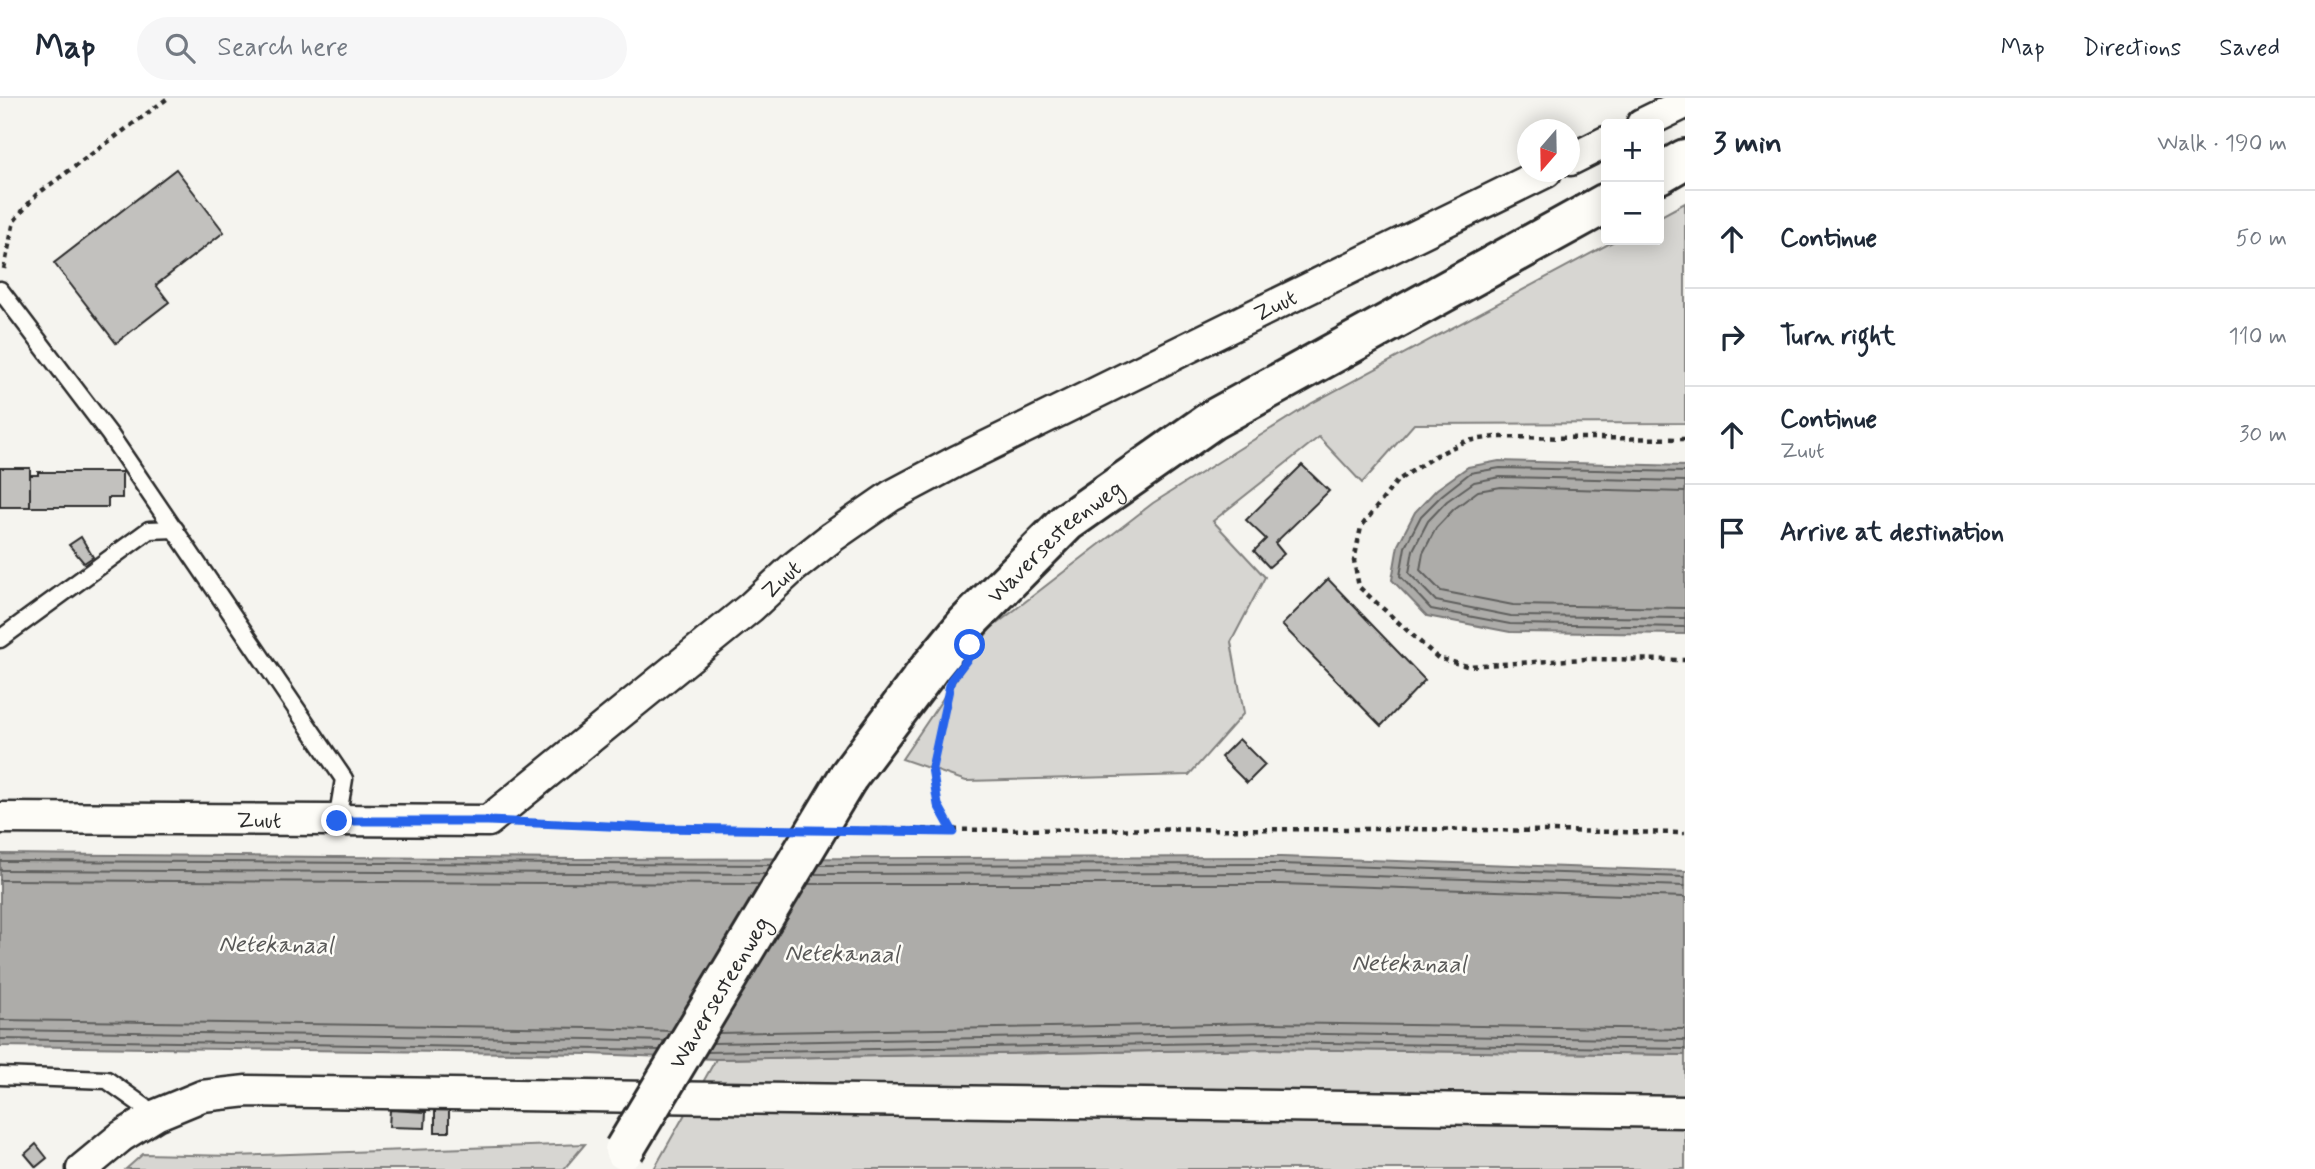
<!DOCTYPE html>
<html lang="en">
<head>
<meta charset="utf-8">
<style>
  :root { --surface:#fff; --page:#f6f6f7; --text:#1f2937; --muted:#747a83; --line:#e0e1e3 }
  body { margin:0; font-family:Mynerve,sans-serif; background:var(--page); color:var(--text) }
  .controls { position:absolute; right:21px; top:21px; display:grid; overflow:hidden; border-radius:7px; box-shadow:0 4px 18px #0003 }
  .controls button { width:63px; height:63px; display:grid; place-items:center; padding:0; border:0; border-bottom:2px solid var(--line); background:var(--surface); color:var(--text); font:35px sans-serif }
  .compass { position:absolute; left:1517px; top:21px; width:63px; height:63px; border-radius:50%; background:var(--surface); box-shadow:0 4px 18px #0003; rotate:200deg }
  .stop { position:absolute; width:21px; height:21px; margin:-16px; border:5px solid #2563eb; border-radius:50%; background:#fff }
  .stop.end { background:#2563eb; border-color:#fff; box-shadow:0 2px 7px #0008 }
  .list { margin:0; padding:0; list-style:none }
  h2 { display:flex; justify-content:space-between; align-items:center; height:91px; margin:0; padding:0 28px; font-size:30px }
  h2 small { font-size:23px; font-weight:400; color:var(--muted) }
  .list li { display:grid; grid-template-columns:46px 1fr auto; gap:21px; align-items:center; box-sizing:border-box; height:98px; padding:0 28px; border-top:2px solid var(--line) }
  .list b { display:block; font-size:26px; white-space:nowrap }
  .list p { margin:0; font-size:23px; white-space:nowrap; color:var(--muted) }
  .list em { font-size:23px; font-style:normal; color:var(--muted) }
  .icon { flex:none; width:38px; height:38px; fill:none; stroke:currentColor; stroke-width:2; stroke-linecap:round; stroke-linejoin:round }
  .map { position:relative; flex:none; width:1685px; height:1071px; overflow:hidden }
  header { display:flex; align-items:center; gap:42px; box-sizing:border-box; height:98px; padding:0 35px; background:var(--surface); border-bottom:2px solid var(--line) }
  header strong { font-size:33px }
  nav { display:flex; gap:38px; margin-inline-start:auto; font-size:24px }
  .search { width:490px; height:63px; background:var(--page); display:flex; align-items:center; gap:18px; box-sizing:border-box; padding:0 24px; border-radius:38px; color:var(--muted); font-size:26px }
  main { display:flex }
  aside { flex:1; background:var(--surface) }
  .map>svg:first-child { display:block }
  .green { fill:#d7d6d2; stroke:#81807e; stroke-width:2 }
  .water { fill:#adaca9; stroke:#797877; stroke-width:2 }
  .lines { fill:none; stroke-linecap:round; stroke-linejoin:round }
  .shore { stroke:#5f5f5d; stroke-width:2 }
  .building { fill:#c2c1be; stroke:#2b2b2b; stroke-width:2 }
  .lane-casing { stroke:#2b2b2b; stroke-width:21 }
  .street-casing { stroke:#2b2b2b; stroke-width:35 }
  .secondary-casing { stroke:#2b2b2b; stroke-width:44 }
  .path { stroke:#2b2b2b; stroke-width:4.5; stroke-dasharray:5 5; stroke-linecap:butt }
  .lane { stroke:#fdfcf7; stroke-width:16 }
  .street { stroke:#fdfcf7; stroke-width:30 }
  .secondary { stroke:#fdfcf7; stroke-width:38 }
  .secondary-bridge-casing { stroke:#2b2b2b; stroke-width:44; stroke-linecap:butt }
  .secondary-bridge { stroke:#fdfcf7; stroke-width:38 }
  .route { stroke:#2563eb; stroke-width:9 }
  .labels { text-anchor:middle; stroke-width:5; stroke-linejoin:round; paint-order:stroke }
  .street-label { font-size:23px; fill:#2b2b2b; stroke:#fdfcf7 }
  .water-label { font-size:24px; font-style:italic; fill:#585857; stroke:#fdfcf7 }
</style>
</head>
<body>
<header>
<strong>Map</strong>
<div class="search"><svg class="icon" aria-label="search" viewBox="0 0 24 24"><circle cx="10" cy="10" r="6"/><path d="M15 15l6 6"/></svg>Search here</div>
<nav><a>Map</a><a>Directions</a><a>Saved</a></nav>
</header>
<main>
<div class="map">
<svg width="1685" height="1071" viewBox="0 0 1685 1071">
  <rect width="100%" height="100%" fill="#f5f4ef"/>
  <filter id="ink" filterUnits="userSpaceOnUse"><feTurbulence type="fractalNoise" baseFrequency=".0143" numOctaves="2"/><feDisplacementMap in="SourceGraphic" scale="14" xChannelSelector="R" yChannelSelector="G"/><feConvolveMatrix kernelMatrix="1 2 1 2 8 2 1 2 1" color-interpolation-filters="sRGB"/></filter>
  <g filter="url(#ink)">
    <g class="green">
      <polygon points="1685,105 1685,325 1414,326 1362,385 1319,339 1213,423 1265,479 1231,544 1244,615 1189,677 966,683 902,661 990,531 1153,405 1312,305 1616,142 1659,142 1659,119"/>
      <polygon points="1268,951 1685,957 1685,1071 654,1071 716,961"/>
      <polygon points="585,1046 564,1071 126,1071 143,1056 233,1058"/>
    </g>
    <g class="water">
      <polygon points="1499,363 1685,368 1685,536 1510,534 1427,518 1392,482 1398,447 1415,414 1437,391 1468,369"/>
      <polygon points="0,756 574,761 1281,759 1685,773 1685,957 1268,951 716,961 590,956 0,948"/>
    </g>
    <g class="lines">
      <g class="shore">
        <polyline points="1685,374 1500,370 1470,375 1442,397 1421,418 1405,449 1400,478 1431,511 1510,526 1685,529"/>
        <polyline points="1685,383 1500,379 1474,384 1447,403 1428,423 1413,452 1409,475 1436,503 1511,518 1685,520"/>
        <polyline points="1685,394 1501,389 1478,393 1454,411 1436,430 1423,455 1420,472 1441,493 1513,507 1685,510"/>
        <polyline points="0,763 771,767"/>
        <polyline points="820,767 1281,766 1685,779"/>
        <polyline points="0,772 765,776"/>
        <polyline points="814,776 1281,775 1685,788"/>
        <polyline points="0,782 759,786"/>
        <polyline points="808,786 1281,786 1685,799"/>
        <polyline points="0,922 590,930 671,933"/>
        <polyline points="0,932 590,941 665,943"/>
        <polyline points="719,935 1268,925 1685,931"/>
        <polyline points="0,941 660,952"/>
        <polyline points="713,945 1268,935 1685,942"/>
        <polyline points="707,954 1268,944 1685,951"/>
      </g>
    </g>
    <g class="building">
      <polygon points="176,71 224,134 156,187 169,204 116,245 54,165"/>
      <polygon points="1302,367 1329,393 1275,445 1284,456 1269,469 1254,453 1266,441 1246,422"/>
      <rect x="0" y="370" width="30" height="39"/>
      <polygon points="38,374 122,374 122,400 108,400 108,409 30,409 30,377 38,377"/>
      <polygon points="81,439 93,459 84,465 69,447"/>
      <polygon points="1328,481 1425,582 1381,628 1282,527"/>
      <polygon points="1239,641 1265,667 1247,685 1221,659"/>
      <rect x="435" y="1011" width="14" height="23"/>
      <polygon points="390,1012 426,1014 425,1030 389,1029"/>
      <polygon points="36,1046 47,1060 36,1069 25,1056"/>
    </g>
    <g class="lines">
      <g class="lane-casing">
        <g id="lane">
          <polyline points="0,192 110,337 344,681 337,723"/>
          <polyline points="0,541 149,432 175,431"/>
          <polyline points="0,978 107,982 156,1017"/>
        </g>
      </g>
      <g class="street-casing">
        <g id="street">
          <polyline points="1642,26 1685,5"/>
          <polyline points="1570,62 1606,44"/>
          <path id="s1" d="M 0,720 L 488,723 L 751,509 L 794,469 L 832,439 L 891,398 L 957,363 L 1546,74"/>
          <polyline points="82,1071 122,1038 156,1017 202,998 247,993 1685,1014"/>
        </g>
      </g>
      <g class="secondary-casing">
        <g id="secondary">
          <polyline points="1659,76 1685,61"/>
          <path id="s2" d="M 848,679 L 929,571 L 966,526 L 1067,424 L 1212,322 L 1606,105"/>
        </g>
      </g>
      <g class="path">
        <polyline points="4,171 14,123 36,97 168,0"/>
        <polyline points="1685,341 1495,339 1466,343 1435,358 1397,383 1361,429 1354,463 1359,489 1438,560 1467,568 1585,561 1685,562"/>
        <polyline points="946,608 932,670 938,707 953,733"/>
        <polyline points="535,724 656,730 778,732"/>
        <polyline points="853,732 1412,731 1685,735"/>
      </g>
      <use href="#lane" class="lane"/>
      <use href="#street" class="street"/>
      <use href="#secondary" class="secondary"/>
      <g class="secondary-bridge-casing">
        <g id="secondary-bridge">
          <path id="s3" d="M 624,1052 L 848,679"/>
        </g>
      </g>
      <use href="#secondary-bridge" class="secondary-bridge"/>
    </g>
  </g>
  <g class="lines" filter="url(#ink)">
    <polyline class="route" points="337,723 488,723 656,730 953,734 938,707 932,670 951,582 971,556 970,547"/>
  </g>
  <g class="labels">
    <g class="street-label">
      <text dy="8" stroke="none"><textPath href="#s1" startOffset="1435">Zuut</textPath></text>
      <text dy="8" stroke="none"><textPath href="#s2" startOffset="315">Waversesteenweg</textPath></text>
      <text dy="8" stroke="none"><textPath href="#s1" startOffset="868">Zuut</textPath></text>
      <text dy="8" stroke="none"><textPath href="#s1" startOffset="259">Zuut</textPath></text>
      <text dy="8" stroke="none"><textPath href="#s3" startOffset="184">Waversesteenweg</textPath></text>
    </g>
    <g class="water-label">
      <text transform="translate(276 846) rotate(1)" y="8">Netekanaal</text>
      <text transform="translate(842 855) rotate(1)" y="8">Netekanaal</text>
      <text transform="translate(1409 865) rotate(1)" y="8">Netekanaal</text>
    </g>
  </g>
</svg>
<div class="controls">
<button>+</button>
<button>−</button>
</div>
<svg class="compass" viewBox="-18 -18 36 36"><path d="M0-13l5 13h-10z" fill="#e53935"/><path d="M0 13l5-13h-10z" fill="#747a83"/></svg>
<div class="stop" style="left:970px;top:547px"></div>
<div class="stop end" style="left:337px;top:723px"></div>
</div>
<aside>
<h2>3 min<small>Walk · 190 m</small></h2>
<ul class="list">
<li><svg class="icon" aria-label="ahead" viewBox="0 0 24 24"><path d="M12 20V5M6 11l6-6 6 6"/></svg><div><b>Continue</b></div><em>50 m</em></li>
<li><svg class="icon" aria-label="right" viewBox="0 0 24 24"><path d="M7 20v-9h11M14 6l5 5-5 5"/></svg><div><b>Turn right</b></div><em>110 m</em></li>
<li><svg class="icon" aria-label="ahead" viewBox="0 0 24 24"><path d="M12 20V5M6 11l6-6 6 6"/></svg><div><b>Continue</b><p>Zuut</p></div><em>30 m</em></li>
<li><svg class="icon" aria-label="arrive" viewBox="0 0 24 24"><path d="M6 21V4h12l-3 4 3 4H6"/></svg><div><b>Arrive at destination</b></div></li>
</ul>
</aside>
</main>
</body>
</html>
